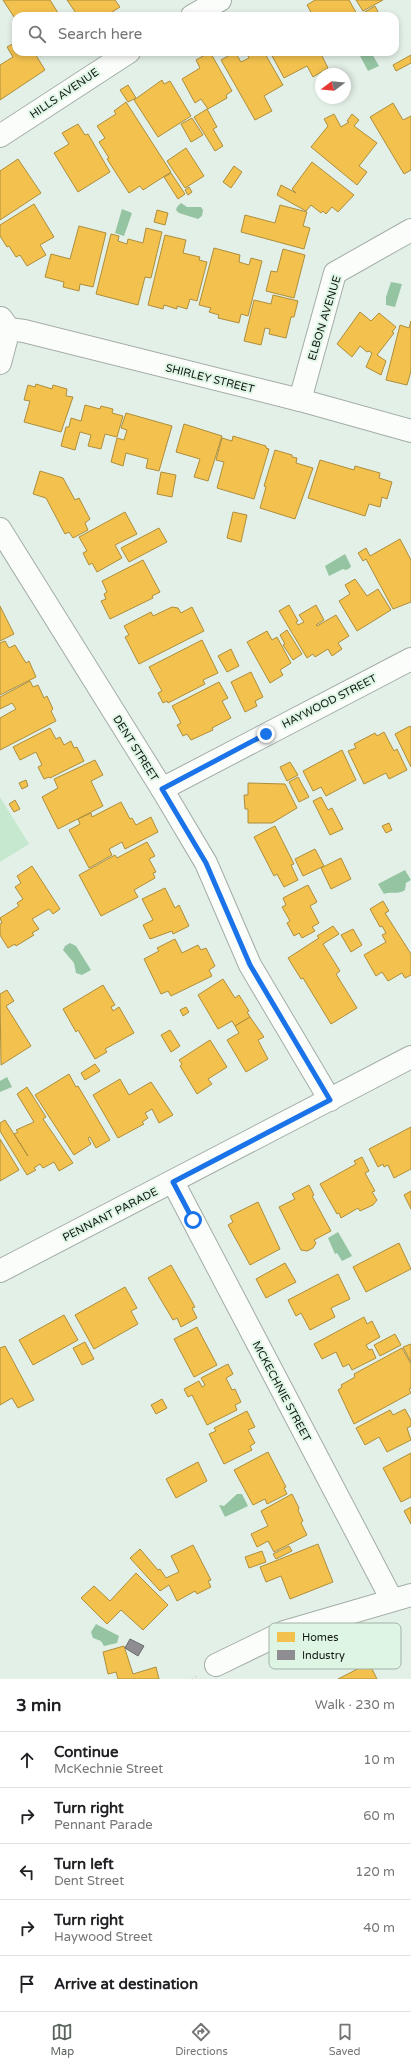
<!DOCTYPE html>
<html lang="en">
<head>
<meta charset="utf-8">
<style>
  :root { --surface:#fff; --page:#f6f6f6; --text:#202124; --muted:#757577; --line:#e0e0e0; --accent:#5a645d }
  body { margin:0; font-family:"Varela Round",sans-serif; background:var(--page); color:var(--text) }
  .compass { position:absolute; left:315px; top:68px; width:36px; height:36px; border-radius:50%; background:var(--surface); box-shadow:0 2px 6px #0003; rotate:254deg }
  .stop { position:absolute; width:12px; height:12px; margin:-9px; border:3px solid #1a73e8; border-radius:50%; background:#fff }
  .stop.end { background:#1a73e8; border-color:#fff; box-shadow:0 1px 4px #0008 }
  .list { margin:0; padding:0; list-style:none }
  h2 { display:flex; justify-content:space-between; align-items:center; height:52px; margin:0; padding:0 16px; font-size:17px }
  h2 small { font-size:13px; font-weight:400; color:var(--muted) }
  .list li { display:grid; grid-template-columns:26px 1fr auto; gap:12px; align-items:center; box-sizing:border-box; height:56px; padding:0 16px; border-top:1px solid var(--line) }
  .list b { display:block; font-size:15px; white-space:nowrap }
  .list p { margin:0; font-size:13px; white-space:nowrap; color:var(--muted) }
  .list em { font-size:13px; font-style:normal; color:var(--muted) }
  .icon { flex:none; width:22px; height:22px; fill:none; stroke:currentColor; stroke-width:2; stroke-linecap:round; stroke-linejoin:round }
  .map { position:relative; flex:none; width:411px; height:1679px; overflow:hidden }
  .search { position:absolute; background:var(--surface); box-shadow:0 2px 6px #0003; left:12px; right:12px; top:12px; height:44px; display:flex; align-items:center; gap:10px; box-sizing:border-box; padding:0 14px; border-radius:12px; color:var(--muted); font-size:15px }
  .sheet { height:332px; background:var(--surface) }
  nav { display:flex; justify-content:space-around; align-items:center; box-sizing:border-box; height:56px; border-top:1px solid var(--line); background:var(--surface); font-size:11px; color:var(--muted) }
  nav a { display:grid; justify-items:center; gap:2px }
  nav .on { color:var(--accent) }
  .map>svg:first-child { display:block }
  .green { fill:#c5e8cf }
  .water { fill:#94c4a2 }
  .homes { fill:#f2c14e; stroke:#ae8e3c }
  .industry { fill:#8d8d92; stroke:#686a6c }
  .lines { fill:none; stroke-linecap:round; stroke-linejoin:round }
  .minor-casing { stroke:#a3ada6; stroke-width:24 }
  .path { stroke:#cdd1ce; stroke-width:2.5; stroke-dasharray:1 3; stroke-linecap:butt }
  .minor { stroke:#fbfdfb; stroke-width:22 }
  .route { stroke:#1a73e8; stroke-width:5 }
  .labels { text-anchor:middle; stroke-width:4; stroke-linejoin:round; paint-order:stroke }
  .street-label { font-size:11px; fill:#101812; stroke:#def5e4 }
  .key { fill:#def5e4; stroke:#a0b3a5; stroke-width:1 }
  .key-label { font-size:11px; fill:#101812 }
</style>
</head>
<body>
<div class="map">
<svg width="411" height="1679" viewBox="0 0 411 1679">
  <rect width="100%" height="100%" fill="#e3f0e7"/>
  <polygon class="green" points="0,797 29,844 0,862"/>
  <g class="water">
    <polygon points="358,52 371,52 379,66 368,71"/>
    <polygon points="181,203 187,207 201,207 203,210 202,216 198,219 179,213 176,210 177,207"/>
    <polygon points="122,209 132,213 124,236 115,233"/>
    <polygon points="391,282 402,284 395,307 386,305 386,297"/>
    <polygon points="345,554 351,566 350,568 346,570 343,569 329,576 325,566"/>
    <path d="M 405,870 L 411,880 L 406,883 L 405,890 C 398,895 391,891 384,894 L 378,884 Z"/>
    <polygon points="70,943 76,946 91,970 82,975 76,973 74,963 63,950 65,946"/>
    <polygon points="7,1077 12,1087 0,1092 0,1081"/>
    <polygon points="338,1232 352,1256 342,1261 337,1253 335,1254 328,1238"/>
    <polygon points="237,1494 242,1494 248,1506 225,1517 219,1505 224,1506"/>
    <polygon points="96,1624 119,1636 117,1643 104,1646 101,1641 93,1638 91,1632"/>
  </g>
  <g class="homes">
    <polygon points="3,0 50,0 60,16 16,16 16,20"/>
    <polygon points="67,0 115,0 120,7 106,16 78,16"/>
    <polygon points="315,0 349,0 358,16 313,16 307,5"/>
    <polygon points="356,0 383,0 363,11"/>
    <polygon points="375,6 380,16 358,16"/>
    <polygon points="16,42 16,52 34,52 45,70 0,100 0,65 13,57 7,47"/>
    <polygon points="37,52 47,52 40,56"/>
    <polygon points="210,52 232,91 226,95 227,98 208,109 201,99 195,103 182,79 200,68 196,60"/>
    <polygon points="235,52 241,62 249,58 246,52 264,52 283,85 264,96 272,111 255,120 221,60"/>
    <polygon points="270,52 320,52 328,68 313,77 307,66 284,78"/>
    <polygon points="411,55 411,63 396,71 393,65"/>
    <polygon points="162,80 164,84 170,81 191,116 158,137 134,100"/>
    <polygon points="128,85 136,98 128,102 120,90"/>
    <polygon points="126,102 171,172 143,190 140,186 129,193 107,159 109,158 99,142 105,138 97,126 116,114 114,111"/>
    <polygon points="393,103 403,120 411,116 411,170 404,174 370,117"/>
    <polygon points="207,109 217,127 213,129 223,146 215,151 194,117"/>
    <polygon points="334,114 341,127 349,122 347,121 352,114 359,120 354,126 377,143 359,166 367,172 357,185 311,147 328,126 324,119"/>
    <polygon points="192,118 203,135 191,142 181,124"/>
    <polygon points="78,124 85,135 88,134 110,172 78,192 54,153 69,144 62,133"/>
    <polygon points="186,148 204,176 185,188 167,161"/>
    <polygon points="18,159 41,193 0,220 0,171"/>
    <polygon points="312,162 354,195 338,212 332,207 326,214 323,211 321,213 311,205 306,211 277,195 281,185 296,193 292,189"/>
    <polygon points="234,166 242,172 231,188 223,182"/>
    <polygon points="171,173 185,194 178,199 164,177"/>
    <polygon points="189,187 192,192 188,195 185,190"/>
    <polygon points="34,204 54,237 40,245 46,255 27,266 20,255 16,257 9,246 7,247 0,236 0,225"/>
    <polygon points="280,205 307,212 303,226 310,228 304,249 241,232 245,215 275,223"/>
    <polygon points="157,210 168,213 165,225 154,222"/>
    <polygon points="79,226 106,233 93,287 80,284 79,291 63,287 64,282 45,277 51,254 70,259"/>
    <polygon points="146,228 162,232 151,278 145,277 138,305 96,294 111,234 119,236 118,241 127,244 128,239 143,243"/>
    <polygon points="165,235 186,240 183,253 200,257 199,260 207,262 197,301 190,299 187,309 177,306 177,309 164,305 163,309 148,305"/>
    <polygon points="214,248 240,255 239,262 249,265 251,258 262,261 248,316 241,314 239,323 218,318 219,315 209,312 211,308 199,305"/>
    <polygon points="283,249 305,255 294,298 266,291 271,271 277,272"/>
    <polygon points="273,295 298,301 294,317 291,317 286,338 269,334 270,329 265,328 261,345 244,341 254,300 271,304"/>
    <polygon points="360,312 371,321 379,313 396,327 392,332 394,333 377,355 386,361 381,375 366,367 372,353 369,351 367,352 360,346 352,357 337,344"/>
    <polygon points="411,321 411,371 407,385 386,380 400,325 409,328"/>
    <polygon points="36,384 52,389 53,385 67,389 66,396 73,397 61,432 24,422 30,401 24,400 28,385 35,387"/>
    <polygon points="85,405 100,409 101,406 113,409 112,413 123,416 117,437 105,434 101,449 88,446 91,435 80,432 75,450 61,446 66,427 69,427 71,418 81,421"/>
    <polygon points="126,413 172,426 159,471 146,468 148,459 126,453 123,466 111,462 117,438 124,440 127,430 121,428"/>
    <polygon points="184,424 222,436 208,481 194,477 200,459 176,452"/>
    <polygon points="233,436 266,446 266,448 269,449 254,499 217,488 224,462 216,460 222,438 232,441"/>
    <polygon points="275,450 292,455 292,457 297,458 296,463 313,468 295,519 260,508 266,487 264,486"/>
    <polygon points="320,460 354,470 355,466 380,473 379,478 392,482 387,499 382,497 380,507 369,504 365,516 308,498"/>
    <polygon points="40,471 63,478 75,500 79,498 90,519 85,523 88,530 73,538 69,532 65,534 46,498 33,494"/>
    <polygon points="161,472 176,475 172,497 157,494"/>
    <polygon points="125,512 137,534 115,545 122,558 97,572 92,563 89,565 83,553 87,551 79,537"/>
    <polygon points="233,512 247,515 241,542 227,538"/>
    <polygon points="159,528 167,542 129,562 121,548"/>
    <polygon points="400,539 411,560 411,602 393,609 366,559 363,561 358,553 366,548 370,556"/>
    <polygon points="143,560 160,592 152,596 153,598 110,619 101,601 106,599 104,594 107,592 102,581"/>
    <polygon points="355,579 367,596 378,589 391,610 357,631 339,601 350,594 345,585"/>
    <polygon points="289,605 298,621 296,622 298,625 304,622 299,615 316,605 324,620 316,625 317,626 336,615 349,636 338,643 342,649 332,656 328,649 315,657 313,654 307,658 279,611"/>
    <polygon points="0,606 14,634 0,641"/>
    <polygon points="172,607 178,608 181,613 192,607 204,631 139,664 125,637 129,635 124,626 151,612 153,616"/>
    <polygon points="287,630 302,654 293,660 283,645 285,644 280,635"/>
    <polygon points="267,631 272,640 277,637 291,663 280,670 283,675 270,683 247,642"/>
    <polygon points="202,640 218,673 203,680 205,684 168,703 167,701 163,703 158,693 162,691 149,667"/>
    <polygon points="5,641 9,648 15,645 26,663 29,661 36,677 0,695 0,643"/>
    <polygon points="231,649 239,666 227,672 218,656"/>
    <polygon points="251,672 263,697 255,701 257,706 245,712 231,682"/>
    <polygon points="30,681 33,687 38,685 44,698 47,696 53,709 51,711 56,721 0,750 0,718 16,709 12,703 0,709 0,697"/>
    <polygon points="219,682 228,698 222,701 231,718 212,728 213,730 191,740 187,734 183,736 177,725 181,723 172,706"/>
    <polygon points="410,726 411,728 411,767 395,734"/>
    <polygon points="50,728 56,739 60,737 64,745 71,741 74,748 77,747 84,761 50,778 49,777 44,779 38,767 42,765 36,752 20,760 13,747"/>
    <polygon points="384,732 394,751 397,749 407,770 389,779 386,773 364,784 348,751 356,748 354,744 375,733 377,736"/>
    <polygon points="342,750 356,780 326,796 321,787 313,791 303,771"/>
    <polygon points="95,760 103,775 91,781 103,806 58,829 42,797 58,788 54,779"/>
    <polygon points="290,762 298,775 287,781 280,767"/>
    <polygon points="298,777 309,797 299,802 289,782"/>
    <polygon points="26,780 28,786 22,789 19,783"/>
    <polygon points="248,783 285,784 297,808 272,823 248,823 248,809 245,809 244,795 248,795"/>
    <polygon points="321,797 328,810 332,808 343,829 330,835 313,801"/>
    <polygon points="15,800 20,809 14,812 9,804"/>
    <polygon points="121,802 130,819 132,818 136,825 151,817 158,832 125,849 122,842 109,849 112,855 89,868 69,830 80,824 78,819 91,813 92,817"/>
    <polygon points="389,823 392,830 386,833 382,826"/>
    <polygon points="275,826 294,864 291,865 298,880 284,887 277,874 274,876 254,837"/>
    <polygon points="147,842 155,856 149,859 156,872 153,873 155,878 134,890 138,897 101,916 79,875 115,855 117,858"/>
    <polygon points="315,849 324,866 303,876 295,859"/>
    <polygon points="341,858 351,879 331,889 321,868"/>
    <polygon points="32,866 60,909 53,914 49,909 32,919 39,929 32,933 34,935 16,946 15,944 8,948 0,935 0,924 2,923 0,918 19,906 17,903 23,899 15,887 21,883 17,876"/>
    <polygon points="308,885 317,902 310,906 319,923 312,927 315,931 302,938 299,933 294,936 287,923 290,921 282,907 286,905 283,898"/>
    <polygon points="165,888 175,908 179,905 189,926 173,934 172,931 150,939 143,925 153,920 142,899"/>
    <polygon points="383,901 389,911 385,913 411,954 411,975 405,978 402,973 388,981 382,972 376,976 364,955 386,942 382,935 386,933 382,926 380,927 370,909"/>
    <polygon points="333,926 339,934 323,944 340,971 336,974 357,1008 331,1024 303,978 301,979 288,958 319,938 317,936"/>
    <polygon points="353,929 362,945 351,952 341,935"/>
    <polygon points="175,939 182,953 198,945 201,950 206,948 215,966 209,970 212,976 171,996 168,991 161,994 144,959 159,951 157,948"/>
    <polygon points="223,979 235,998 239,995 249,1011 247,1012 250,1017 235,1026 232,1021 218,1029 198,995"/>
    <polygon points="103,985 115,1005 111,1007 113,1011 119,1007 134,1033 105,1049 107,1052 95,1059 78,1030 76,1032 63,1009"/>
    <polygon points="7,990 14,1001 6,1006 31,1046 1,1065 0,994"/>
    <polygon points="186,1007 189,1012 183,1016 180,1010"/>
    <polygon points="250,1017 264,1037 258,1040 268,1059 246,1072 227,1040 239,1033 235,1026"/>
    <polygon points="170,1030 180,1046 171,1052 161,1035"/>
    <polygon points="210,1040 227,1067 208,1079 212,1084 197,1094 180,1066 182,1064 179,1060"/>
    <polygon points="95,1064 100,1071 85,1080 81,1073"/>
    <polygon points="69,1074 76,1087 78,1086 110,1140 96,1148 90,1137 88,1138 91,1144 74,1155 35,1095"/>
    <polygon points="120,1079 129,1095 151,1082 173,1115 159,1123 152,1109 145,1113 148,1118 142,1122 144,1124 118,1138 93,1095"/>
    <polygon points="27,1087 46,1117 43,1119 73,1163 59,1171 54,1162 43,1168 40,1164 34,1168 36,1170 27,1175 0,1131 0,1123 5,1120 28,1156 14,1134 18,1132 16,1130 34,1122 17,1094"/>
    <polygon points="411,1127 411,1169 394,1178 388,1165 384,1167 383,1164 378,1167 369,1149"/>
    <polygon points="0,1139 19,1170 0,1181"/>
    <polygon points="362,1157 369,1171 365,1173 375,1191 372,1192 377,1200 373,1205 360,1211 358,1208 341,1218 339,1213 337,1214 320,1184 356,1164 354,1161"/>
    <polygon points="309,1185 314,1195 312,1196 331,1231 314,1240 316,1243 313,1248 307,1251 301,1250 279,1207 295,1199 292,1194"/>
    <polygon points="411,1191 411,1209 404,1195"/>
    <polygon points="258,1202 280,1249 250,1265 228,1225 233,1222 230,1216"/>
    <polygon points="399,1243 411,1269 366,1292 353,1267"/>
    <polygon points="285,1263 296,1282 266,1298 256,1279"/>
    <polygon points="171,1265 195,1307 192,1308 197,1318 181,1327 177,1318 173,1320 148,1278"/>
    <polygon points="338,1274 350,1299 331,1308 335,1317 310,1330 301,1313 296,1316 288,1300"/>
    <polygon points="125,1287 137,1308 131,1311 138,1324 94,1349 75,1315"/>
    <polygon points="64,1315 78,1340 33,1365 19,1340"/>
    <polygon points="364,1317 367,1324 372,1321 380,1337 366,1345 369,1350 372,1349 376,1358 352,1370 349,1364 343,1367 336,1352 322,1359 314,1344"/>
    <polygon points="197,1327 217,1365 194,1377 174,1339"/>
    <polygon points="395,1334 401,1345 380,1356 374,1345"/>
    <polygon points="85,1342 94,1359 82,1365 73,1348"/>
    <polygon points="411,1344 411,1362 403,1347"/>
    <polygon points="5,1346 34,1400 18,1408 12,1398 0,1405 0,1348"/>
    <polygon points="402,1348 411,1364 411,1388 409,1389 411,1393 354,1424 338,1390 342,1387 341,1385 355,1377 354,1374"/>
    <polygon points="228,1364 233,1374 226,1378 232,1390 235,1389 241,1402 235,1405 237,1410 207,1425 192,1395 188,1397 184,1389 199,1381 202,1387 205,1385 201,1378"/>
    <polygon points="162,1399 167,1408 156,1414 151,1405"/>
    <polygon points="405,1409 411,1420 411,1426 407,1428 411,1440 387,1452 379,1437 365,1445 356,1428 390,1410 393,1415"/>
    <polygon points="247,1411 255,1427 248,1430 255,1443 250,1446 252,1450 224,1464 209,1434 216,1431 214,1428"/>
    <polygon points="268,1452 286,1487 284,1488 287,1494 267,1504 265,1499 253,1505 234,1470"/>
    <polygon points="411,1453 411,1497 401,1502 383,1468"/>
    <polygon points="198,1462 207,1481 176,1498 166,1479"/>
    <polygon points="292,1494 299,1508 298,1510 303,1521 301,1523 307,1535 274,1552 268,1541 257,1547 251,1534 268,1526 261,1511"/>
    <polygon points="411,1507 411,1524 404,1511"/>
    <polygon points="318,1544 333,1582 290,1599 281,1576 266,1582 260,1567"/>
    <polygon points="193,1545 211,1580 208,1581 211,1587 197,1594 195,1591 177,1601 169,1585 160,1591 130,1558 140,1549 158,1570 160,1569 166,1578 179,1572 171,1556"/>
    <polygon points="289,1546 292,1551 276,1559 273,1554"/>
    <polygon points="262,1551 266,1562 249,1568 245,1557"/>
    <polygon points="136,1573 168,1605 143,1630 121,1610 107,1624 81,1598 94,1586 110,1601"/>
    <polygon points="124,1646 133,1674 156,1667 159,1679 118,1679 116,1672 108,1674 103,1652"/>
    <polygon points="369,1663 377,1679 338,1679"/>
  </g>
  <polygon class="industry" points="130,1639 144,1646 138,1656 125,1648"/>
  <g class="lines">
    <g class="minor-casing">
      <g id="minor">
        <polyline points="192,16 220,0"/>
        <polyline points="0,136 129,52"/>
        <polyline points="9,329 24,331 300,400 411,431"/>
        <polyline points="0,363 9,329 1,318"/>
        <polyline points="300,400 335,273 411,230"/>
        <polyline points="0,529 162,789 206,863 250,965 330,1100"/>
        <polyline points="162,789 411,659"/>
        <polyline points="173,1182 392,1600"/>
        <polyline points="0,1271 411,1057"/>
        <polyline points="216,1665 284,1632 411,1595"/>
      </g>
    </g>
    <polyline class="path" points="192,1679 199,1675"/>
    <use href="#minor" class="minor"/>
  </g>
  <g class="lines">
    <polyline class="route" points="193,1220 173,1182 330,1100 250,965 206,863 162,789 266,734"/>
  </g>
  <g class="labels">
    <g class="street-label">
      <text transform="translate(64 93) rotate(-34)" y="4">HILLS AVENUE</text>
      <text transform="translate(324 318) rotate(-73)" y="4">ELBON AVENUE</text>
      <text transform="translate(210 378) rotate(14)" y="4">SHIRLEY STREET</text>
      <text transform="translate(329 701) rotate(-27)" y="4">HAYWOOD STREET</text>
      <text transform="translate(136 748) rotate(58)" y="4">DENT STREET</text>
      <text transform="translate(110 1214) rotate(-27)" y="4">PENNANT PARADE</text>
      <text transform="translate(282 1391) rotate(62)" y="4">MCKECHNIE STREET</text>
    </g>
  </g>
  <rect x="269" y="1623" width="132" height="46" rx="6" class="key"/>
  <rect x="277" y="1632" width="18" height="10" fill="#f2c14e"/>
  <rect x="277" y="1650" width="18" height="10" fill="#8d8d92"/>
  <g class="key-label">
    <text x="302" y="1641">Homes</text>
    <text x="302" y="1659">Industry</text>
  </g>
</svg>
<svg class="compass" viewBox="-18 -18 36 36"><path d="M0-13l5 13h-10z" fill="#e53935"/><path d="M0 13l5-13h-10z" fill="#757577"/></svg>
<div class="stop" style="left:193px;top:1220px"></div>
<div class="stop end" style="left:266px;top:734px"></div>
<div class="search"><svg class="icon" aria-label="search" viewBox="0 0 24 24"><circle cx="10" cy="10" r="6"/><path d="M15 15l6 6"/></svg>Search here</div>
</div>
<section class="sheet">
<h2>3 min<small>Walk · 230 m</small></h2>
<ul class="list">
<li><svg class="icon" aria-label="ahead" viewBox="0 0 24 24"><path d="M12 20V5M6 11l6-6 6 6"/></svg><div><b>Continue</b><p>McKechnie Street</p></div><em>10 m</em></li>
<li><svg class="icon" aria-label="right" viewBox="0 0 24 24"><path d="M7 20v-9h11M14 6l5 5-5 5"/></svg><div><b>Turn right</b><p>Pennant Parade</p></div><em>60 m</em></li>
<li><svg class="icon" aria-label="left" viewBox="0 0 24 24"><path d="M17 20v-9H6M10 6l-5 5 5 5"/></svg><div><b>Turn left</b><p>Dent Street</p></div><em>120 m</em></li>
<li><svg class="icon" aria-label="right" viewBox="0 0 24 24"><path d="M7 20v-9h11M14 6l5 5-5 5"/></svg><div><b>Turn right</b><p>Haywood Street</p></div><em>40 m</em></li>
<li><svg class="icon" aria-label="arrive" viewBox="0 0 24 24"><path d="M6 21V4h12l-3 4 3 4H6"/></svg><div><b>Arrive at destination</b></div></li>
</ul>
</section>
<nav>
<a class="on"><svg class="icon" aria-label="map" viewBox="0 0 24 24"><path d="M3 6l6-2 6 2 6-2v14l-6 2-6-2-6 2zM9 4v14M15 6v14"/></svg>Map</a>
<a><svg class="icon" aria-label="directions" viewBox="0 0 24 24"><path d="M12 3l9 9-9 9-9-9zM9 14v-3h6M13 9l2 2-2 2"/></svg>Directions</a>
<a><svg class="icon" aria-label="saved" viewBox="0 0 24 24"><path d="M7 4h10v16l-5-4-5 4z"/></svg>Saved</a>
</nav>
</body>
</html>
